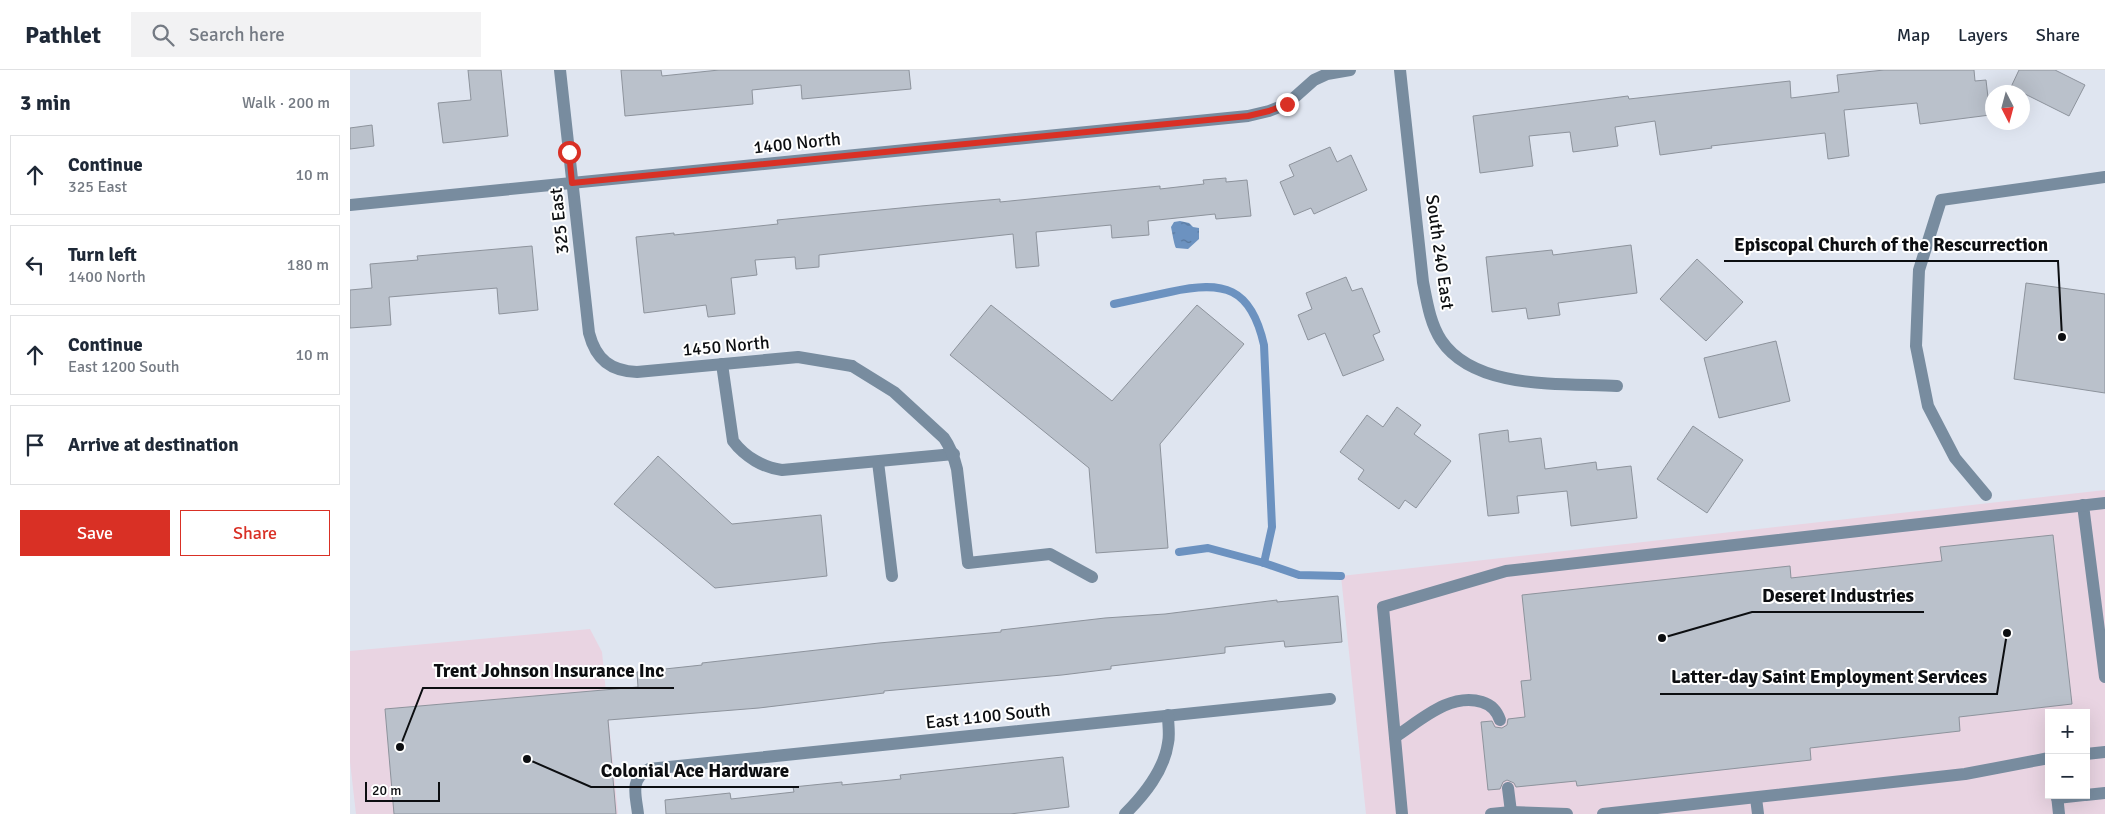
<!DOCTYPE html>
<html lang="en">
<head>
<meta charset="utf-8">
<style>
  :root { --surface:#fff; --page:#f2f2f3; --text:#1f2937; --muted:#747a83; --line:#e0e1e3; --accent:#d93025 }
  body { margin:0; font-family:Signika,sans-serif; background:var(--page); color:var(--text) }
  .controls { position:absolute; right:15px; bottom:15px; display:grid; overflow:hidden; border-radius:0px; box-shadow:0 5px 20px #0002 }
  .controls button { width:45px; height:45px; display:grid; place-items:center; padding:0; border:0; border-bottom:1px solid var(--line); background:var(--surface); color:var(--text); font:25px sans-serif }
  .compass { position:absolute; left:1635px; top:15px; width:45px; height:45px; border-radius:50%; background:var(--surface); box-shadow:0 5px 20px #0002; rotate:174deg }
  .scale { position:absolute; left:15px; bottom:12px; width:75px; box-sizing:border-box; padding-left:5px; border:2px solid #0c0e11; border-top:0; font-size:14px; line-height:18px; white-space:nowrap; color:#0c0e11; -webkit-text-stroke:4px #fff; paint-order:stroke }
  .stop { position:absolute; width:15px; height:15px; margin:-11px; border:4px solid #d93025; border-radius:50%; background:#fff }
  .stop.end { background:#d93025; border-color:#fff; box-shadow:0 1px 5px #0008 }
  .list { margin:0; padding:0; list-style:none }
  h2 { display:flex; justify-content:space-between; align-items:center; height:65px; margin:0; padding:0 20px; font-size:21px }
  h2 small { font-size:16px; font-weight:400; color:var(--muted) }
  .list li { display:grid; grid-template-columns:32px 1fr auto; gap:15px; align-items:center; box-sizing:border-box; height:80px; margin:0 10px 10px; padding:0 10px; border:1px solid var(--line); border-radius:0px }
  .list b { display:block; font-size:19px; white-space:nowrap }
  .list p { margin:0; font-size:16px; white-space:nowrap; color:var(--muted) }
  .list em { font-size:16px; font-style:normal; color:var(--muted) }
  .actions { display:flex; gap:10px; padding:15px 20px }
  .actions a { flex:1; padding:11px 0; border:1px solid var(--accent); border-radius:0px; text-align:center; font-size:18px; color:var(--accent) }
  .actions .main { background:var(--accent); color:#fff }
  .icon { flex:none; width:28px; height:28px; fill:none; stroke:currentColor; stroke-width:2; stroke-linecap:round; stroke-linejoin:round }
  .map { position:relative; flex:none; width:1755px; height:744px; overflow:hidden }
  header { display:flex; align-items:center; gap:30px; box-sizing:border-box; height:70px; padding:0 25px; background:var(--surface); border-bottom:1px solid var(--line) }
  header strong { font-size:24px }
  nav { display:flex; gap:28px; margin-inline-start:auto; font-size:18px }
  .search { width:350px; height:45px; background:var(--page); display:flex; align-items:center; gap:12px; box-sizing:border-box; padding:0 18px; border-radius:0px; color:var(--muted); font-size:19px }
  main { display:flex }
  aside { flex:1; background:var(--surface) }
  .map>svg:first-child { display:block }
  .commercial { fill:#e9d4e2; fill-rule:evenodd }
  .water { fill:url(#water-ripples) }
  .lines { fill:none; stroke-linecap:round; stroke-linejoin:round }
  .stream { stroke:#6c92c0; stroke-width:8 }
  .building { fill:#bac1cb; stroke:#8d939c }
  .lane { stroke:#788c9f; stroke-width:12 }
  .street { stroke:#788c9f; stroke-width:12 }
  .route { stroke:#d93025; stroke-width:6 }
  .labels { text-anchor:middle; stroke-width:4; stroke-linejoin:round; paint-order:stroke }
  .street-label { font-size:18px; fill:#0c0e11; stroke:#fff }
  .leader { fill:none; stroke:#0c0e11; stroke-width:2 }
  .callout-dot { fill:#0c0e11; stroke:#fff; stroke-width:2 }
  .callout-label { font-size:19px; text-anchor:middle; font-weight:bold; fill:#0c0e11; stroke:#fff; stroke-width:4; stroke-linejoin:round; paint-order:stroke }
</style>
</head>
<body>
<header>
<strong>Pathlet</strong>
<div class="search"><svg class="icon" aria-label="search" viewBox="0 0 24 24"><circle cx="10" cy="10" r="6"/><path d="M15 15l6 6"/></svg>Search here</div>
<nav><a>Map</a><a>Layers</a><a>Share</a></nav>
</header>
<main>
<aside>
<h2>3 min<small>Walk · 200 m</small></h2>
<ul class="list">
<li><svg class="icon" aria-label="ahead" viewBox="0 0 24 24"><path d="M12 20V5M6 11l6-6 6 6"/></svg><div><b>Continue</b><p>325 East</p></div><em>10 m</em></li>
<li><svg class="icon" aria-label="left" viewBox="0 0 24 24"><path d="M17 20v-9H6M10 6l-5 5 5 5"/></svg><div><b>Turn left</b><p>1400 North</p></div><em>180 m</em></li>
<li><svg class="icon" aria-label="ahead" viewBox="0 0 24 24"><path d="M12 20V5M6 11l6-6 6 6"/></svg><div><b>Continue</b><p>East 1200 South</p></div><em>10 m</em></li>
<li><svg class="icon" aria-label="arrive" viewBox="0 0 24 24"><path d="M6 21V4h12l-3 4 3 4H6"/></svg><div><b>Arrive at destination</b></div></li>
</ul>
<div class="actions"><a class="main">Save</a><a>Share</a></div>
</aside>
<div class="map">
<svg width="1755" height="744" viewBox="0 0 1755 744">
  <defs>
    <pattern id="water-ripples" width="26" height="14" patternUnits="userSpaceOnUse" patternTransform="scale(1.25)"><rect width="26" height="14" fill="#6c92c0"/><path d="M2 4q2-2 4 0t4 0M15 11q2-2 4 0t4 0" fill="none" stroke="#57769b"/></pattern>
  </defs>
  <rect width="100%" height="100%" fill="#dfe5f0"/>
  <g class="commercial">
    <path d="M 1755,420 L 1755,744 L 1016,744 L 991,506 ZM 1699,643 L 1736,643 L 1736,725 L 1699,725 Z"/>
    <polygon points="240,559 252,582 268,744 6,744 0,692 0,581"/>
  </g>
  <path class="water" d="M 830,151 L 839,153 L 843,157 L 849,158 L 849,169 L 838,179 L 826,178 C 824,175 822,161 821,157 L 824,152 Z"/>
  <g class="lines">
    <g class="stream">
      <path d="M 764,234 C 782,230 801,226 820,222 C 874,210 901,217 914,275 L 922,457 L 914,493"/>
      <polyline points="829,482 858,478 914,493 949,505 991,506"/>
    </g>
  </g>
  <g class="building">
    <polygon points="118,0 151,0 158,66 93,73 88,33 121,30"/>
    <polygon points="271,0 311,0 312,6 369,0 559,0 561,19 452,29 451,15 402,20 403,34 275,46"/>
    <polygon points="1534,0 1624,0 1625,11 1636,10 1640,45 1570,54 1567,33 1494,40 1499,86 1478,89 1475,63 1361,76 1362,78 1310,85 1305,51 1265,57 1268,76 1223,82 1220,62 1179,66 1183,96 1130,103 1123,46 1278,26 1279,29 1440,11 1441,28 1489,22 1487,5"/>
    <polygon points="1669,0 1705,0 1735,15 1719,46 1661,17"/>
    <polygon points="22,55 24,76 0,79 0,58"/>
    <polygon points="980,77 987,92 1001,85 1017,120 964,144 961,138 944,145 930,112 944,106 939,95"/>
    <polygon points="876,108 876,112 897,110 901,146 866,149 865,144 798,151 799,165 762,168 761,155 686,162 689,196 666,198 663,164 469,185 469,197 446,199 445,187 405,190 407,205 381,208 385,244 358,247 356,235 294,243 286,167 324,163 324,165 428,154 427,150 571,136 650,129 650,132 810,116 810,119 854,114 853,110"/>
    <polygon points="1281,175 1287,223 1208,233 1210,245 1178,249 1176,238 1142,242 1136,187 1202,180 1203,185"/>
    <polygon points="182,176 188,240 149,244 147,218 39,227 41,255 0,258 0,220 22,218 20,194 68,190 67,186"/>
    <polygon points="1347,189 1393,232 1356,271 1310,229"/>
    <polygon points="996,207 1002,221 1012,218 1030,262 1023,265 1034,290 993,306 975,263 958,270 948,245 962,239 956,223"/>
    <polygon points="1676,213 1755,224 1755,323 1664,309"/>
    <polygon points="641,235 762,331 847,235 894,274 810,374 818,478 746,483 739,398 600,285"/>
    <polygon points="1426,271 1440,331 1369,348 1354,288"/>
    <polygon points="1047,337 1071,355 1064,364 1101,391 1066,438 1055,430 1049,439 1008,409 1014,400 990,382 1017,345 1033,357"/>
    <polygon points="1343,356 1393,390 1357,443 1307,409"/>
    <polygon points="1158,360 1159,372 1191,368 1195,399 1246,392 1247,400 1281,396 1287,448 1221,456 1217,421 1167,426 1169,443 1138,446 1129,364"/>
    <polygon points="308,386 382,454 471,445 477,506 365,518 264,434"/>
    <polygon points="1703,465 1722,634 1609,647 1610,661 1460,678 1461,690 1227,716 1226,711 1166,717 1164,713 1157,710 1153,712 1150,719 1138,720 1131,652 1142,651 1145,657 1152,658 1157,655 1158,649 1175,647 1171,611 1181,610 1172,525 1440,496 1441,508 1592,491 1590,477"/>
    <polygon points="988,526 992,572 935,577 934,571 875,577 875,583 761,596 761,599 712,605 534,621 534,623 409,638 258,650 266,744 44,744 35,639 288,617 287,602 352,595 352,593 529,573 651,562 651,560 755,548 815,544 927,530 927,532"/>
    <polygon points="713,687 719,737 660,744 316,744 315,730 380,723 381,729 444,722 443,717 492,712 492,715 551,709 550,705"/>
  </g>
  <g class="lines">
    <g class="lane">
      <path d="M 372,294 L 383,371 C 395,387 414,398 432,400 L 604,384"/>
      <path d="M 502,296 L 544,322 L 594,368 C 601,378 604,387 607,399 L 618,493 L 700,484 L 742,507"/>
      <polyline points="528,392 542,506"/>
      <polyline points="1636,425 1605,388 1578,336 1566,276 1569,200 1591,130 1755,107"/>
      <polyline points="1733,435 1755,607"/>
      <path d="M 1045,667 C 1070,651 1100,622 1132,632 C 1142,635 1147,641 1150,650"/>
      <polyline points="1736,684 1755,682"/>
      <polyline points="1158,718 1161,742"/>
      <polyline points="1707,725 1709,744"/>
      <polyline points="1736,725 1755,723"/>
      <polyline points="1406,728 1408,744"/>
      <polyline points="1707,728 1734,725"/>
      <polyline points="1052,744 1033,537 1156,501 1755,433"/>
      <polyline points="1141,744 1161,742 1217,744"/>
      <polyline points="1253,744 1615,704 1699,688"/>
    </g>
    <g class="street">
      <path d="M 210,0 L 239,263 C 246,290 261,301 287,302 L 448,287 L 502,296"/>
      <path d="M 1050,0 L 1073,212 C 1077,232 1080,253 1091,270 C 1125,321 1214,313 1267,316"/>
      <polyline points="0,135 898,46 919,41 937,34 964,10 977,4 1000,0"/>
      <path d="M 288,744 C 286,725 279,710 299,699 L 980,629"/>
      <path d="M 775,744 C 794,725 814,701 818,673 C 820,665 818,654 818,645"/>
    </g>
  </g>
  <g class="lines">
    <polyline class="route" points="219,82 222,113 898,46 919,41 937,34"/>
  </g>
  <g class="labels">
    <g class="street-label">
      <text transform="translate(447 73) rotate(-6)" y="6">1400 North</text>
      <text transform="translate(209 151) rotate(-96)" y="6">325 East</text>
      <text transform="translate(1090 182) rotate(82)" y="6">South 240 East</text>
      <text transform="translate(376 276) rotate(-5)" y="6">1450 North</text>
      <text transform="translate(638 646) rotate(-6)" y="6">East 1100 South</text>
    </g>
  </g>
  <path class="leader" d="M1712 267L1708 191H1374M1312 568L1402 542H1574M50 677L73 618H324M1657 563L1647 624H1310M177 689L241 717H449"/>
  <g class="callout-dot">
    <circle cx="1712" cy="267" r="5"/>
    <circle cx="1312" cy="568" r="5"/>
    <circle cx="50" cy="677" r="5"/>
    <circle cx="1657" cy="563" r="5"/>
    <circle cx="177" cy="689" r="5"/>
  </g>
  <g class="callout-label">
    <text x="1541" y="181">Episcopal Church of the Rescurrection</text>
    <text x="1488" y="532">Deseret Industries</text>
    <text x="199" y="607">Trent Johnson Insurance Inc</text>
    <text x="1479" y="613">Latter-day Saint Employment Services</text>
    <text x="345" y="707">Colonial Ace Hardware</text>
  </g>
</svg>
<div class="controls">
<button>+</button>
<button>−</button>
</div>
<svg class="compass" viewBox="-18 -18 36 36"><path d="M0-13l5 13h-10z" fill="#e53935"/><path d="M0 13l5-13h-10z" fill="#747a83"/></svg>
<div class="scale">20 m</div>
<div class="stop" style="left:219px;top:82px"></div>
<div class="stop end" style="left:937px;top:34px"></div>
</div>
</main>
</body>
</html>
